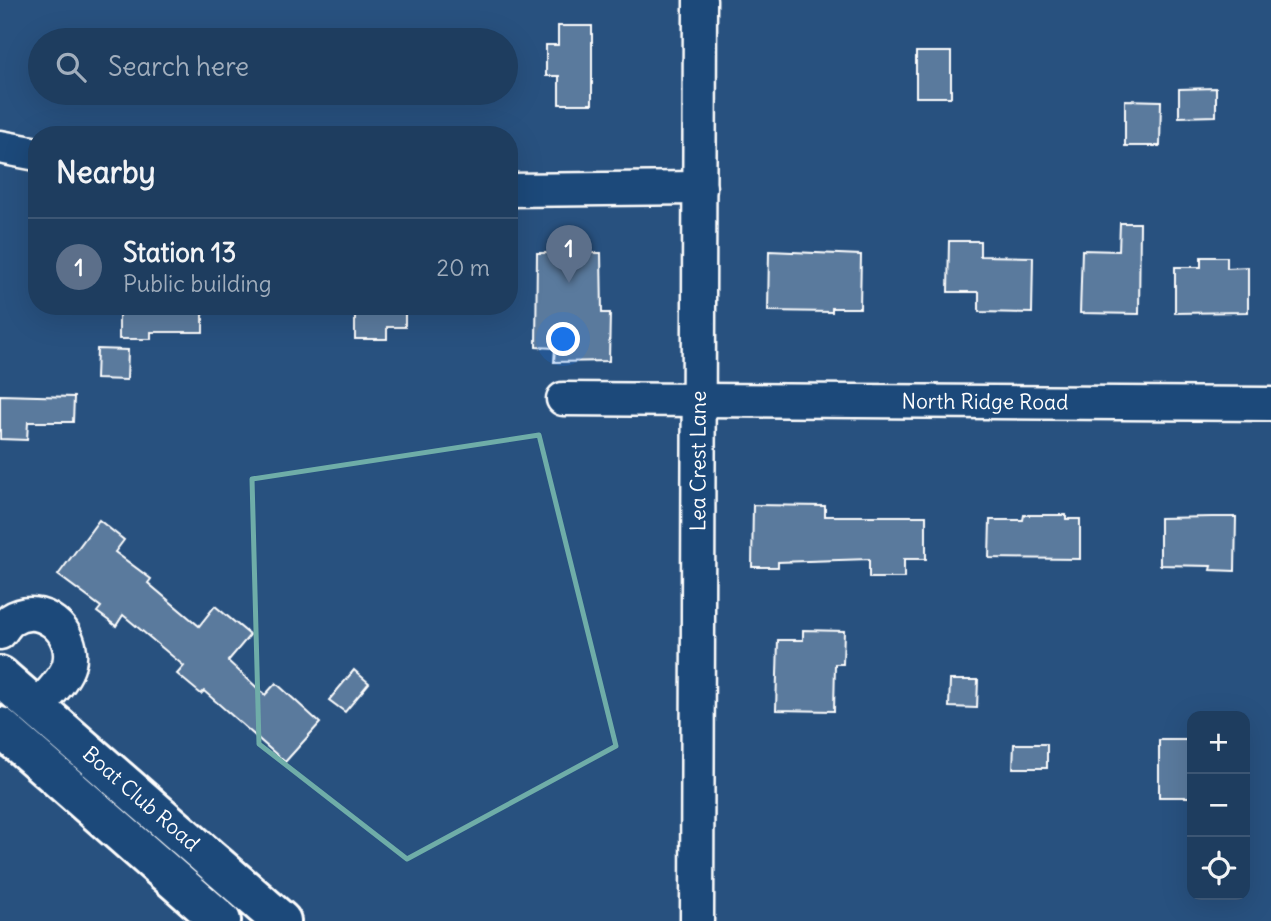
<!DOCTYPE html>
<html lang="en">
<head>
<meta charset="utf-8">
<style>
  :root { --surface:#1e3d5f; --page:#2b4868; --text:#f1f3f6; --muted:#a1aebd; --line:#3c5674; --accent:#d6ab8b }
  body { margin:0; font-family:Delius,sans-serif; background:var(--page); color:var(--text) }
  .controls { position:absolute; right:21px; bottom:21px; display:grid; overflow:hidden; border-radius:14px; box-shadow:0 7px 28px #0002 }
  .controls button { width:63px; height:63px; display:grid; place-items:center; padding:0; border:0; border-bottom:2px solid var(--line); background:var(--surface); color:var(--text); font:35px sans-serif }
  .you { position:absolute; left:564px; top:340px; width:24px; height:24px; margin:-18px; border:5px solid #fff; border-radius:50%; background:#1a73e8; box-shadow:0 0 0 10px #1a73e833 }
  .badge { display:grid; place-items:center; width:46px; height:46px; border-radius:50%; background:var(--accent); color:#fff; font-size:23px; font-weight:700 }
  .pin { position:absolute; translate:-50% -58px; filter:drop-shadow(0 2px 4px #0008) }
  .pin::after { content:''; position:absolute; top:37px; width:24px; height:21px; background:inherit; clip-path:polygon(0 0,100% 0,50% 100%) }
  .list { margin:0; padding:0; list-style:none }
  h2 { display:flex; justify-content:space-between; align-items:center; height:91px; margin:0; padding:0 28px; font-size:30px }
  h2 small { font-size:23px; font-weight:400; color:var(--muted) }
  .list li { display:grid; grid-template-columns:46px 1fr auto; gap:21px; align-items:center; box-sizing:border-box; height:98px; padding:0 28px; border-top:2px solid var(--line) }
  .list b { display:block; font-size:26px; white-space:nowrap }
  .list p { margin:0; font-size:23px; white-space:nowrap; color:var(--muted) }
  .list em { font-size:23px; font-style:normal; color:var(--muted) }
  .icon { flex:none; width:38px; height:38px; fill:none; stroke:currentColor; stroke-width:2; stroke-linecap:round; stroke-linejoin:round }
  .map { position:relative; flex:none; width:1271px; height:921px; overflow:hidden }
  .search { position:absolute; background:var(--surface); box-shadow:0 7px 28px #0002; left:28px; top:28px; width:490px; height:77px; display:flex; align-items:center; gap:18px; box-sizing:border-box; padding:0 24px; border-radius:38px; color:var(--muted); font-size:26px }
  .panel { position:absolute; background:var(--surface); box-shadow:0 7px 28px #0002; left:28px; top:126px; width:490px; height:189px; border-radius:28px }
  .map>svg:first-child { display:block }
  .building { fill:#5a7a9d; stroke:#fff; stroke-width:2 }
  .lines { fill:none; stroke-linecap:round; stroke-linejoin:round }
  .minor-casing { stroke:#fff; stroke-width:37 }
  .major-casing { stroke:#fff; stroke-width:44 }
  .minor { stroke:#1f4a7a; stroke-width:32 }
  .major { stroke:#1f4a7a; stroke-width:38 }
  .marked { fill:none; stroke:#6fada8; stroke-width:5; stroke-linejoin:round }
  .labels { text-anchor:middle; stroke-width:5; stroke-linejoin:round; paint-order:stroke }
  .street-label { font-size:21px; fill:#fff; stroke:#1f4a7a }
</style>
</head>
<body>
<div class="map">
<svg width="1271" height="921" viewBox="0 0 1271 921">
  <rect width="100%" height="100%" fill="#28517f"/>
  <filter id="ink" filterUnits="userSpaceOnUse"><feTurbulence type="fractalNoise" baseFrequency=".0143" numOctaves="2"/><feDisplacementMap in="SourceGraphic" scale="14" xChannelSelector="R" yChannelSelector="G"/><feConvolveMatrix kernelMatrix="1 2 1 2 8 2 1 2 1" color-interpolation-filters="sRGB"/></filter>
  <g filter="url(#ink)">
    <g class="building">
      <polygon points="558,26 592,26 592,104 559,104 559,76 546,76 546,45 558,45"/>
      <rect x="916" y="52" width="35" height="45"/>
      <polygon points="1216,88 1216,116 1179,117 1179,89"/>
      <polygon points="1125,100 1161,101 1160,146 1125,146"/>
      <polygon points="1120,223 1140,223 1139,314 1080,313 1082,250 1119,251"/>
      <polygon points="949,241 980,241 980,256 1033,257 1032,313 979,312 979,292 948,292"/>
      <polygon points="769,251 861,255 860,308 832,308 832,312 768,311"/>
      <polygon points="537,253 601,253 602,313 610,313 609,361 554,362 555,348 536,347"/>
      <polygon points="1201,257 1227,257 1227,268 1248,267 1248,312 1175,313 1175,267 1201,267"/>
      <polygon points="119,306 203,306 203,332 151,332 151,339 119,339"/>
      <polygon points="355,306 405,306 405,327 387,327 387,339 355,339"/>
      <polygon points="97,349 128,350 127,380 96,379"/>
      <polygon points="0,395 74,397 73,422 28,422 27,440 0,439"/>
      <polygon points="753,505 825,506 825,516 926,516 926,559 904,559 904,578 869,578 869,559 778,562 778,567 752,567"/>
      <polygon points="1024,515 1066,515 1066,519 1080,519 1080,559 989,558 990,520 1023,520"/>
      <polygon points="1212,517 1236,517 1235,571 1210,570 1211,566 1160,565 1160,518"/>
      <polygon points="99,520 124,540 115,552 151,579 148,583 199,626 215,606 250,635 228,661 265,695 276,683 320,723 285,762 204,691 201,694 177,674 184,666 123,615 116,626 97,612 101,607 58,575"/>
      <polygon points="803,630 844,631 843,664 835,664 834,711 776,710 778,640 803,640"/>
      <polygon points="354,670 369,683 345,712 329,700"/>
      <polygon points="950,680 978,680 977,708 949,707"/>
      <rect x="1159" y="740" width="33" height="57"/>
      <polygon points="1014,744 1047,744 1047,768 1013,768"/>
    </g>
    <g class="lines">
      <g class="minor-casing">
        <g id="minor">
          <polyline points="0,147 37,154"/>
          <polyline points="509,190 700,188"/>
          <path id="s1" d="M 563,399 L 1271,404"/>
          <path d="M 0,633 C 3,629 7,623 11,620 C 40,601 77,631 69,664 C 65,680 47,695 37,708"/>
          <path id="s2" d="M 697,921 L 700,0"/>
        </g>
      </g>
      <g class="major-casing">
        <g id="major">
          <path id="s3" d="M 0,676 L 281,921"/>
          <polyline points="0,727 221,921"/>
        </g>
      </g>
      <use href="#minor" class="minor"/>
      <use href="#major" class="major"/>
    </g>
  </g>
  <path class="marked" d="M 539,435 L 616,746 L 407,859 L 259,744 L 252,479 Z"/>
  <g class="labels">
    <g class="street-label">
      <text dy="7" stroke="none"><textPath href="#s1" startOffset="422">North Ridge Road</textPath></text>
      <text dy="7" stroke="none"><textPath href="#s2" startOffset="460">Lea Crest Lane</textPath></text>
      <text dy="7" stroke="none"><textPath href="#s3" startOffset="187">Boat Club Road</textPath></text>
    </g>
  </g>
</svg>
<div class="controls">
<button>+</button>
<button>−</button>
<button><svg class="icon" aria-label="locate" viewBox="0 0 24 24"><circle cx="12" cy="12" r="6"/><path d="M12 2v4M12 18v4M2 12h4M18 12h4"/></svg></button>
</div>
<div class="you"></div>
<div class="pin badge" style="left:569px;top:283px;background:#5c6f8a">1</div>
<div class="search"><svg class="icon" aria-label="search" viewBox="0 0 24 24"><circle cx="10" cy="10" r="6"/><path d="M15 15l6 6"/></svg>Search here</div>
<section class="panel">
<h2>Nearby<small></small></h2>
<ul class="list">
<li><span class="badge" style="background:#5c6f8a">1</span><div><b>Station 13</b><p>Public building</p></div><em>20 m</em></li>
</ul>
</section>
</div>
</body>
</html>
